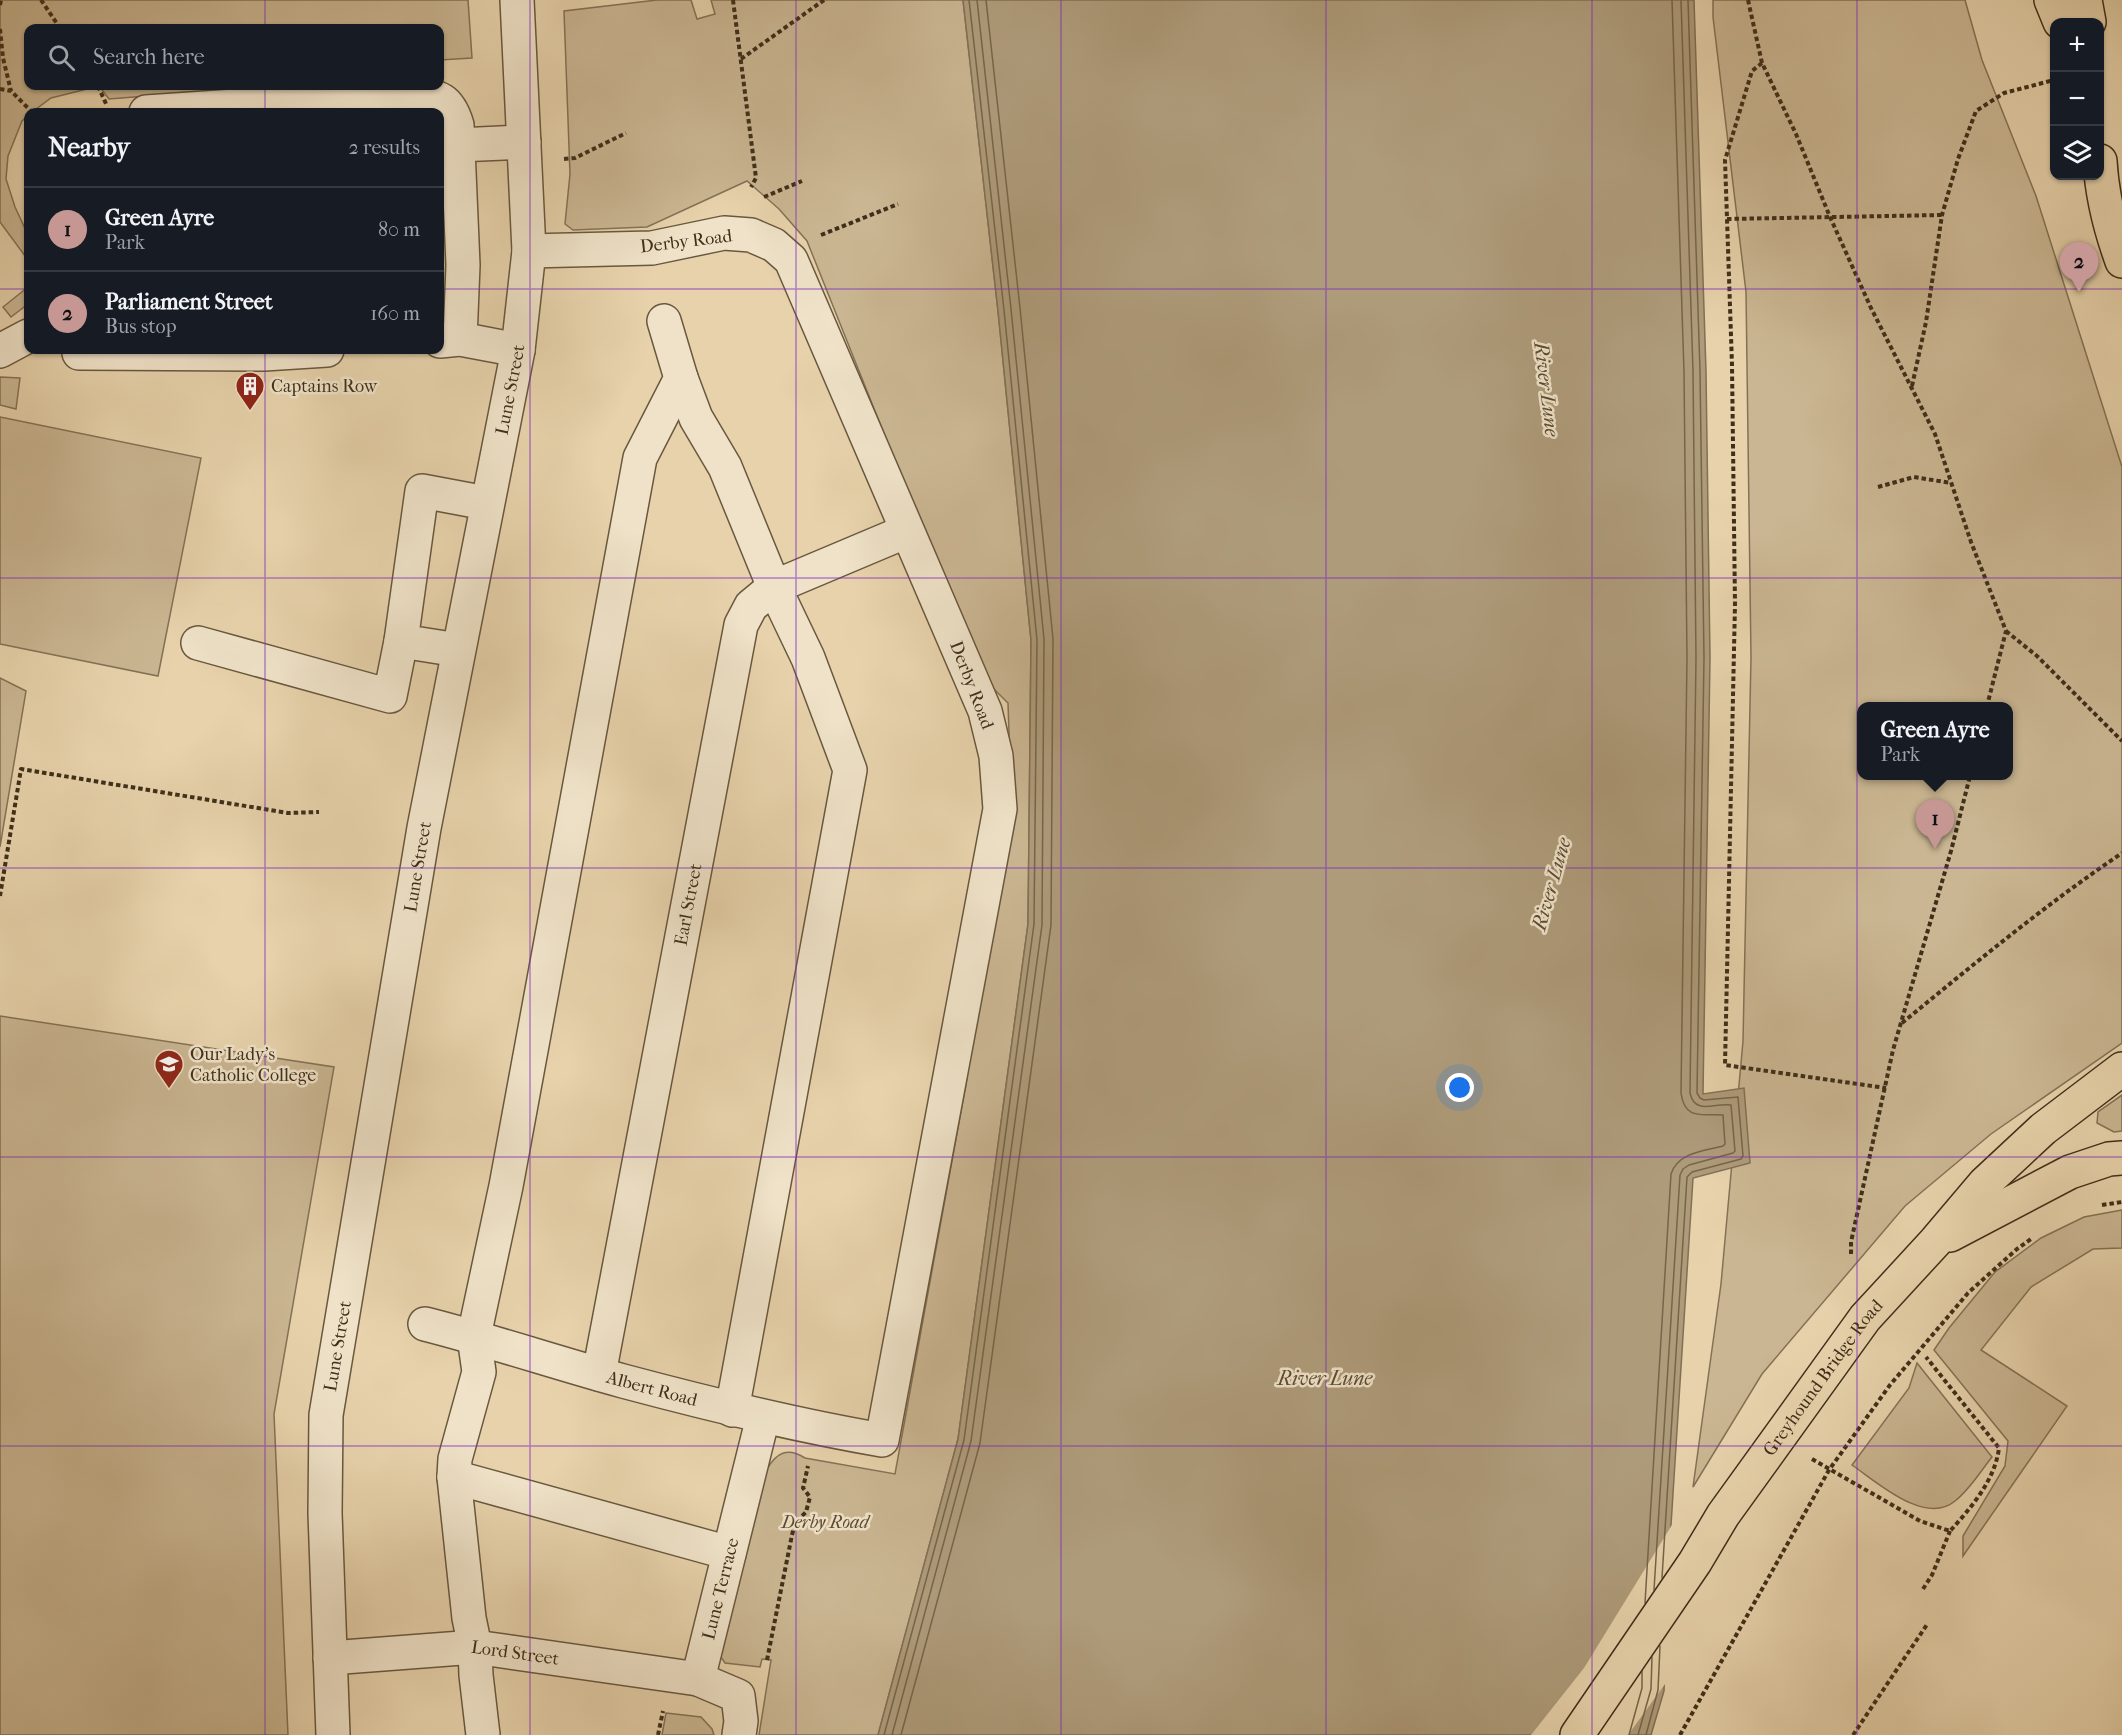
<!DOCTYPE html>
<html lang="en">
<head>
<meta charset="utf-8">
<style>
  :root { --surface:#171b24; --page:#20242c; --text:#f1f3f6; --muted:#9ea1a6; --line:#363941; --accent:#c59692 }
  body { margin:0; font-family:"IM FELL French Canon",serif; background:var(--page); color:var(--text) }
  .controls { position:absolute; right:18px; top:18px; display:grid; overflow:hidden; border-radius:12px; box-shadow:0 2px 4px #0004 }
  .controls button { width:54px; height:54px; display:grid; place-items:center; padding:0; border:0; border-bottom:2px solid var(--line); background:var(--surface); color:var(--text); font:30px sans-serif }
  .you { position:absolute; left:1460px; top:1088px; width:21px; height:21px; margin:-15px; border:4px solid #fff; border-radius:50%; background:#1a73e8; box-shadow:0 0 0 9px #1a73e833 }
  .badge { display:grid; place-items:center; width:39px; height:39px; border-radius:50%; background:var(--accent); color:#111; font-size:20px; font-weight:700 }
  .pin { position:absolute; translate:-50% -50px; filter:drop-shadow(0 2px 3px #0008) }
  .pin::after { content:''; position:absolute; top:32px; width:21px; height:18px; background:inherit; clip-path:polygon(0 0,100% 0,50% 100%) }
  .popup { position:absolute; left:1857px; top:702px; width:156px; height:78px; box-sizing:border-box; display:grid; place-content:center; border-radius:12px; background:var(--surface); filter:drop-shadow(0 2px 4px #0005); font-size:20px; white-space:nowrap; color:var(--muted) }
  .popup b { font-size:22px; color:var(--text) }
  .popup::after { content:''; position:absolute; left:50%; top:100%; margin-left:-12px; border:12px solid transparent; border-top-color:var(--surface) }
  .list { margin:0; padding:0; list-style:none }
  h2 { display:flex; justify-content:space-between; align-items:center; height:78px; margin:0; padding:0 24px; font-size:26px }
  h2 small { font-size:20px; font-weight:400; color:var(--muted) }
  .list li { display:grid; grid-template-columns:39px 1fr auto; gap:18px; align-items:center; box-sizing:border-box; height:84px; padding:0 24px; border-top:2px solid var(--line) }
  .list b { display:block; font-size:22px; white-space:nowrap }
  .list p { margin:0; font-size:20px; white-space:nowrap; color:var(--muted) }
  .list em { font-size:20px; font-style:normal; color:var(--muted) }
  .icon { flex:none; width:33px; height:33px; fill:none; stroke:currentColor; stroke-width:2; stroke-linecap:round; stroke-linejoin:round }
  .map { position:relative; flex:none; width:2122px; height:1735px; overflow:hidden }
  .search { position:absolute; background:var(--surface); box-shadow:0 2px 4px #0004; left:24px; top:24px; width:420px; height:66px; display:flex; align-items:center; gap:15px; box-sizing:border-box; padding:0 21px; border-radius:12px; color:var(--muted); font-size:22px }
  .panel { position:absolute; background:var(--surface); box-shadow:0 2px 4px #0004; left:24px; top:108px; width:420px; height:246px; border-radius:12px }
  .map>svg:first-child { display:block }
  .green { fill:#cab692; stroke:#847256; stroke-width:1.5; fill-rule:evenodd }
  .water { fill:#ae9b7a; stroke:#827054; stroke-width:1.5 }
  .pier { fill:#e7d2ab }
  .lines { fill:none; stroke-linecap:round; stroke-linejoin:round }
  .shore { stroke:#76654a; stroke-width:1.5 }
  .minor-casing { stroke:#69583e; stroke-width:36 }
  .major-casing { stroke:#3f2f1a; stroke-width:36 }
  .path { stroke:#3f2f1a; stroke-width:4; stroke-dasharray:4.5 3; stroke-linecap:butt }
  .minor { stroke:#efe2c8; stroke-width:33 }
  .major { stroke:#e7d2ab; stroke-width:33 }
  .grid { fill:none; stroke:#7b2cbf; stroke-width:1.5; stroke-opacity:0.55 }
  .labels { text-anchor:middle; stroke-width:5; stroke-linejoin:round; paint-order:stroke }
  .street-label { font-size:18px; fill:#3f2f1a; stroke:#efe2c8 }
  .poi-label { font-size:18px; fill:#3f2f1a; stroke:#efe2c8; text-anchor:start }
  .park-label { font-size:18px; font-style:italic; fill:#5b4a32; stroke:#efe2c8 }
  .water-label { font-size:20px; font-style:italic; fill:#5b4a32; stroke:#efe2c8 }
</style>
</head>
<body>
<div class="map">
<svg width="2122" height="1735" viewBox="0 0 2122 1735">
  <rect width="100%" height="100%" fill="#e7d2ab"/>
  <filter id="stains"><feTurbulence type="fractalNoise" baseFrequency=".00333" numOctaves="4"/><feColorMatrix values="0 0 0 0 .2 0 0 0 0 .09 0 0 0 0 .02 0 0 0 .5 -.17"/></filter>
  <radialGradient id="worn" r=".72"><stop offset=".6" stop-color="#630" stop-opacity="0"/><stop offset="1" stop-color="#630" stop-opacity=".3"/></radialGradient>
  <g class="green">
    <polygon points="0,0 468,0 472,58 440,60 440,28 28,28 28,86 273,86 109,99 99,86 51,98 32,112 28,112 28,116 22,121 8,156 6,179 15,207 28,235 28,260 0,222"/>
    <path d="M 657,0 L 691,0 L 697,19 L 715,14 L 711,0 L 963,0 L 998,311 L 1031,640 L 1028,924 L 958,1439 L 878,1735 L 759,1735 L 771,1660 L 762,1659 L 760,1667 L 725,1663 L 719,1654 L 767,1469 C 777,1452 788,1447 805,1458 L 895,1474 L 966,1084 L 1011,792 L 1008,703 L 981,676 L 807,241 L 779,209 L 747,181 L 647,227 L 573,230 L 565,224 L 570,174 L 564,11 Z"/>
    <path d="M 1713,0 L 1965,0 L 1982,60 L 2036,196 L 2122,467 L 2122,1043 L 1991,1134 L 1905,1206 L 1762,1374 L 1693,1487 L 1721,1284 L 1743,1041 L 1751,657 L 1746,292 L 1713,17 ZM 1862,706 L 2008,706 L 2008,776 L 1862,776 Z"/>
    <polygon points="28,287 28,304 11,317 3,307"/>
    <polygon points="0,377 20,378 16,409 0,405"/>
    <polygon points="0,417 201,458 158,676 0,644"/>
    <polygon points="0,678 26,691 0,847"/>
    <polygon points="0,1016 334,1067 274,1414 288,1735 0,1735"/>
    <polygon points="2122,1095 2122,1131 2114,1132 2097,1123 2098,1112"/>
    <polygon points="2122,1210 2122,1248 2093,1249 2031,1287 1981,1350 2067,1406 1963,1556 1963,1536 2005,1466 2008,1441 1934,1350 1949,1328 1995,1272 2041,1238 2084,1217"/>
    <path d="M 1917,1363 L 1992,1457 C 1980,1472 1970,1489 1955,1501 C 1925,1526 1877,1482 1852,1465 L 1909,1388 Z"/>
    <polygon points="666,1713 701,1717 712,1729 714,1735 662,1735"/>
  </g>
  <polygon class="water" points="963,0 1694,0 1706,371 1710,658 1703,1094 1744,1088 1750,1163 1693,1178 1669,1557 1664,1691 1651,1735 878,1735 958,1439 1028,924 1031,640 998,311"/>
  <polygon class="pier" points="1675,1520 1668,1680 1628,1735 1531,1735 1584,1668"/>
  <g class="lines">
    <g class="shore">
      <polyline points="1662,1578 1687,1177 1692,1172 1741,1159 1743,1156 1738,1097 1704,1100 1700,1098 1697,1093 1704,658 1700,371 1688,0"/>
      <path d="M 1654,1590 L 1680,1175 L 1683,1169 L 1689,1165 L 1733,1153 L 1735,1151 L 1731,1105 C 1716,1102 1695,1116 1690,1093 L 1696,658 L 1693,371 L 1681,0"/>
      <path d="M 1645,1603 L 1671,1174 C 1678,1152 1704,1151 1723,1146 L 1725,1144 L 1723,1115 C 1704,1113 1685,1122 1681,1093 L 1687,658 L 1684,372 L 1672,0"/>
      <polyline points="884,1735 964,1440 1034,924 1037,640 1004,310 969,0"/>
      <polyline points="892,1735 971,1441 1042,925 1044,639 1011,309 977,0"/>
      <polyline points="901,1735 980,1443 1051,925 1053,639 1020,308 986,0"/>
      <polyline points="1629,1735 1642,1688 1642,1671"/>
      <polyline points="1638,1735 1651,1689 1652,1657"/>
      <polyline points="1646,1735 1658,1690 1660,1646"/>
    </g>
    <g class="minor-casing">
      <g id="minor">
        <path d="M 146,112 L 413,94 C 440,96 449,99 457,125 L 463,265 L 460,339"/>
        <polyline points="458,145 524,142"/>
        <polyline points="440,341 460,339 518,350"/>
        <polyline points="79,350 79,353 264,354 327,350"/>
        <polyline points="0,351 28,336"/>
        <polyline points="681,378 696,418 725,467 774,587 808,658 850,770 732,1410"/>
        <polyline points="198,643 390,696 401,641"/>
        <polyline points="458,650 401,641 422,491 486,503"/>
        <path id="s1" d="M 425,1324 C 492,1341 557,1363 623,1381 C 709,1404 794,1425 882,1440 L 1000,809 L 996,756 L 985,711 L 791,260 L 774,245 L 751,235 L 724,233 L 652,248 L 529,251"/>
        <path id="s2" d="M 599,1374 L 741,625 L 751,606 L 774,587 L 907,531"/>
        <polyline points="454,1477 729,1553"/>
        <path id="s3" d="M 330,1658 L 475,1647 L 698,1679 L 738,1696 L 741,1721 L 739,1735"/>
        <path id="s4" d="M 698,1679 L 763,1417"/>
        <path id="s5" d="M 333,1735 L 325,1513 L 326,1415 L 424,828 L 518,350 L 529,251 L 517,0"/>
        <polyline points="483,1735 476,1675 475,1647 469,1618 454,1477 455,1459 479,1372 474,1336 506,1186 640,458 681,378 664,321"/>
      </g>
    </g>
    <g class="major-casing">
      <g id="major">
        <polyline points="2051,0 2060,22"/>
        <polyline points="2085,0 2089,22"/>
        <path d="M 2100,161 C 2102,196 2110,228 2122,261"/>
        <polyline points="1950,1235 2070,1172 2109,1159 2122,1158"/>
        <path id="s6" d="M 1577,1735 L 1695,1562 L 1723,1515 L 1865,1318 L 1935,1242 L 1985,1183 L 2043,1129 L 2122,1069"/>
      </g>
    </g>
    <g class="path">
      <polyline points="41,0 60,28"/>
      <polyline points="733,0 756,178 751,187"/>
      <polyline points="1748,0 1762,63 1796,134 1830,217 1871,308 1935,434 1971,542 2006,631 1987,706"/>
      <polyline points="0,5 1,0"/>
      <polyline points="0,29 3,58 11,91"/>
      <polyline points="741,59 824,0"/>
      <polyline points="1762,63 1752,71 1725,160 1732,365 1735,604 1725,1065 1886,1088"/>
      <polyline points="98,86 107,106"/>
      <polyline points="0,89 11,91 32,112"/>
      <polyline points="564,159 575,158 626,133"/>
      <polyline points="764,197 802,181"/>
      <polyline points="1727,219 1942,215"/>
      <polyline points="821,235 898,204"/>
      <polyline points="1912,386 1926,322 1942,215 1958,159 1976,111 2004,93 2054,80"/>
      <polyline points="1878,487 1914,477 1951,483"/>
      <polyline points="2006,631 2037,656 2122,741"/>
      <polyline points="0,896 21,769 288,813 319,812"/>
      <path d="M 1902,1023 C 1974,964 2045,905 2122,853"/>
      <polyline points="2102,1205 2122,1202"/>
      <polyline points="1851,1254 1851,1242 1893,1050 1951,851 1970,776"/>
      <path d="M 1812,1459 L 1920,1521 L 1950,1531 C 1971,1508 1995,1480 1999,1448 L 1926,1357"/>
      <polyline points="1923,1589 1932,1575 1950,1531"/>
      <polyline points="767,1660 792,1535 795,1523 806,1512 810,1497 803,1488 808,1466"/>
      <polyline points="658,1735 663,1711"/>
      <polyline points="1680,1735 1829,1470 1890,1385 1968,1293 2017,1249 2031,1239"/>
      <polyline points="1853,1735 1928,1623"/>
    </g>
    <use href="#minor" class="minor"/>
    <use href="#major" class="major"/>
  </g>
  <path class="grid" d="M 265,0 L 265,28M 530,0 L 530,1735M 796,0 L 796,1735M 1061,0 L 1061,1735M 1326,0 L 1326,1735M 1592,0 L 1592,1735M 1857,0 L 1857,1735M 265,86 L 265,112M 0,289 L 28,289M 440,289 L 2122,289M 265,350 L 265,1735M 0,578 L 2122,578M 0,868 L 2122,868M 0,1157 L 2122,1157M 0,1446 L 2122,1446"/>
  <defs>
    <g id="building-pin" transform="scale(1.5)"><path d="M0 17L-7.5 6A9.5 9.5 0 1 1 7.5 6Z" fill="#8f2418" stroke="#efe2c8"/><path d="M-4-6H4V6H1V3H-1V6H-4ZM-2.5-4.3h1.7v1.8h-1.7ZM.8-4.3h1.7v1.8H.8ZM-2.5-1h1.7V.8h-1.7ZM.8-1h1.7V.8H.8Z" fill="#fff"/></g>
    <g id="school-pin" transform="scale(1.5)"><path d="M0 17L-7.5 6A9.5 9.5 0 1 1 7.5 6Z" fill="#8f2418" stroke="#efe2c8"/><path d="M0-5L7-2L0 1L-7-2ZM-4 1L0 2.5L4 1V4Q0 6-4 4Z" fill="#fff"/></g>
  </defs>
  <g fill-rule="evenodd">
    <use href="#building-pin" x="250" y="386"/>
    <use href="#school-pin" x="169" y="1064"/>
  </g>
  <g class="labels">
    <g class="street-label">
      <text transform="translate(686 241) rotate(-7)" y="6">Derby Road</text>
      <text dy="6" stroke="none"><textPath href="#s5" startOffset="1362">Lune Street</textPath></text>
      <text transform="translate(972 685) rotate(69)" y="6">Derby Road</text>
      <text dy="6" stroke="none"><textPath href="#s5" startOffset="876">Lune Street</textPath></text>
      <text dy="6" stroke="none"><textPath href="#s2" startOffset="478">Earl Street</textPath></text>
      <text dy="6" stroke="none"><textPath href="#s5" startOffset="390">Lune Street</textPath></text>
      <text dy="6" stroke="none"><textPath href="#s6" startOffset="434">Greyhound Bridge Road</textPath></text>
      <text dy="6" stroke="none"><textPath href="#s1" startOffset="236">Albert Road</textPath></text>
      <text dy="6" stroke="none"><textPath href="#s4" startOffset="93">Lune Terrace</textPath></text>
      <text dy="6" stroke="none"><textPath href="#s3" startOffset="186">Lord Street</textPath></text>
    </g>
    <g class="poi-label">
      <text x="271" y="392">Captains Row</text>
      <text x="190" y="1060">Our Lady's<tspan x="190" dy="21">Catholic College</tspan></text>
    </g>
    <g class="park-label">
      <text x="825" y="1528">Derby Road</text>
    </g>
    <g class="water-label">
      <text transform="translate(1547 389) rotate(83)" y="7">River Lune</text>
      <text transform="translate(1551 884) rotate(-74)" y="7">River Lune</text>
      <text x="1325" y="1385">River Lune</text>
    </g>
  </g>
  <rect width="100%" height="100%" filter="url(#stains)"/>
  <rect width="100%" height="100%" fill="url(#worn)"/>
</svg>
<div class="controls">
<button>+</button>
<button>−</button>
<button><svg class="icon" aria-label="layers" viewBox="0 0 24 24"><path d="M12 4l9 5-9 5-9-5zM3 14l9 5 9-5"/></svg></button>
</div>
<div class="you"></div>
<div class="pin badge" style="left:1935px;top:849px">1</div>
<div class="popup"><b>Green Ayre</b>Park</div>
<div class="pin badge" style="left:2079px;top:292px">2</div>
<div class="search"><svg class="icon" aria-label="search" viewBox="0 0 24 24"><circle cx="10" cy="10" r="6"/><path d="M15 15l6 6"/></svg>Search here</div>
<section class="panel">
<h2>Nearby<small>2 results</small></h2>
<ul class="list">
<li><span class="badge">1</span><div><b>Green Ayre</b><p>Park</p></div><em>80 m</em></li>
<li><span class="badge">2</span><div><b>Parliament Street</b><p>Bus stop</p></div><em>160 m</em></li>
</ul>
</section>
</div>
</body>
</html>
